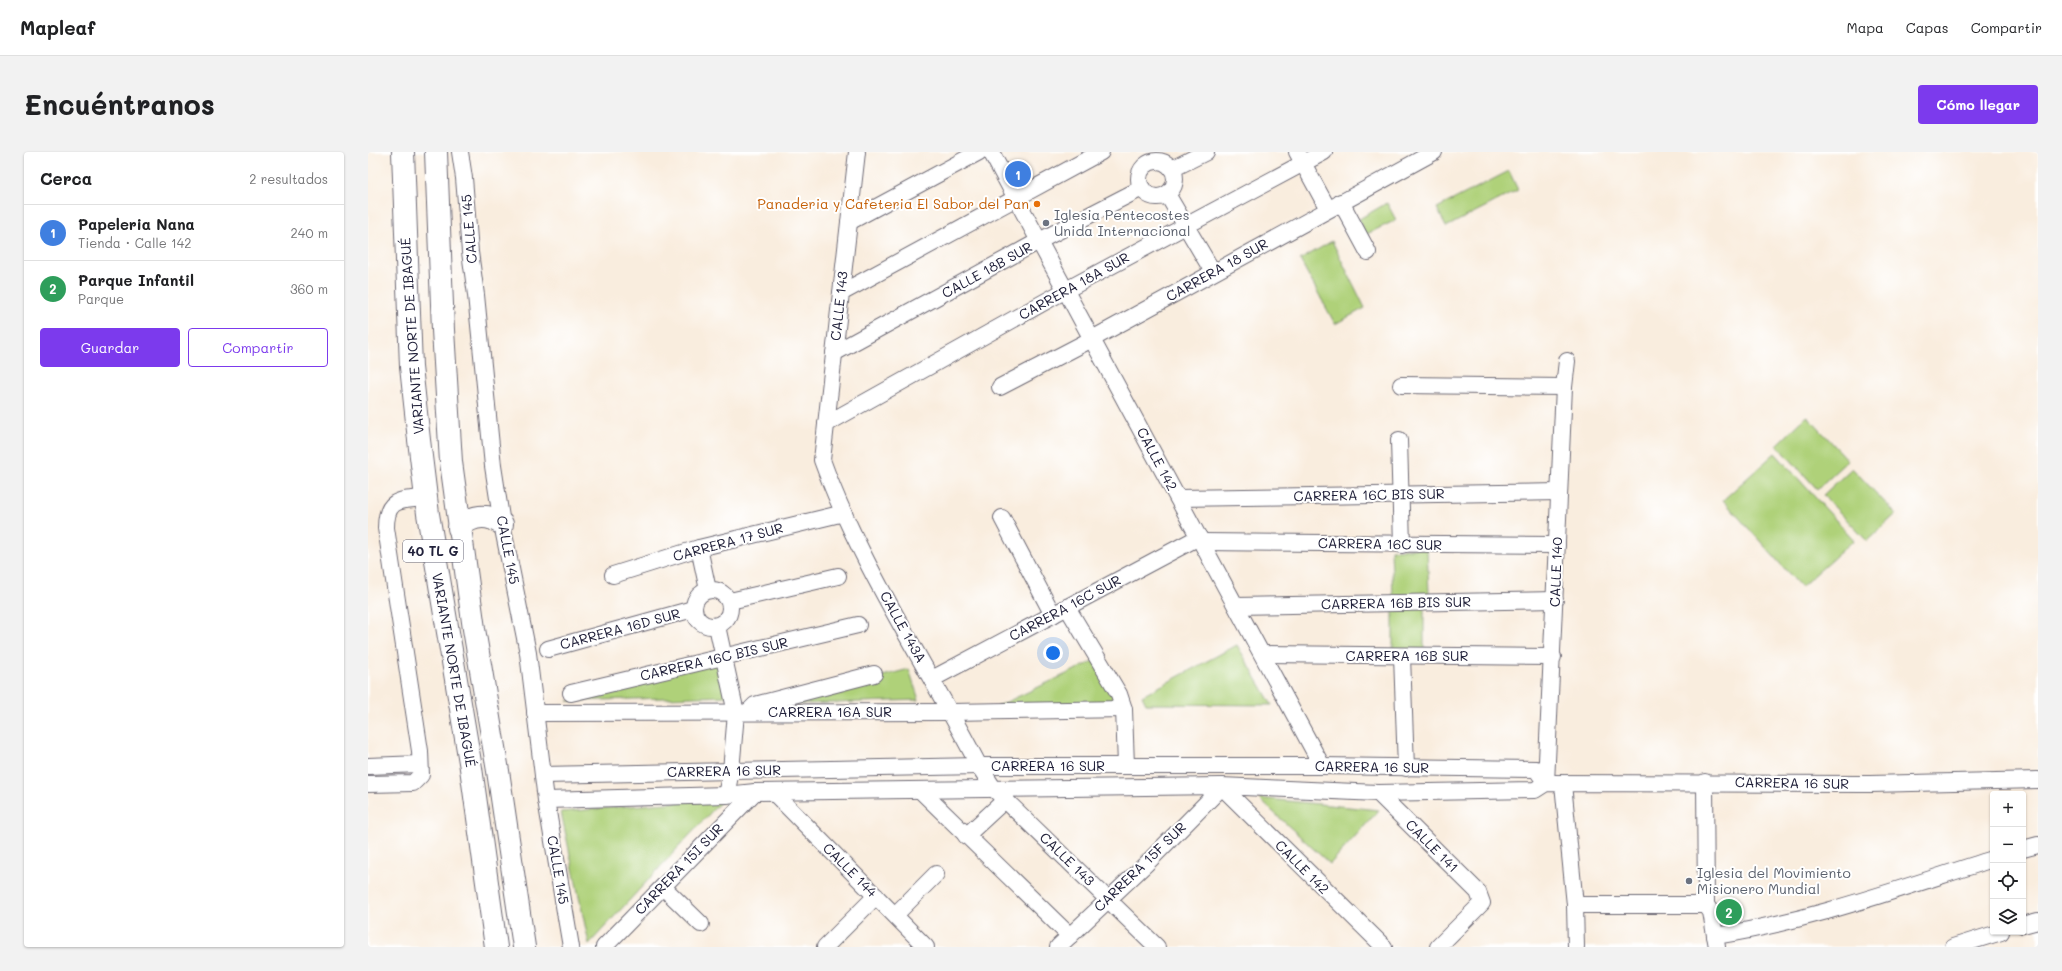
<!DOCTYPE html>
<html lang="es">
<head>
<meta charset="utf-8">
<style>
  :root { --surface:#fff; --page:#f2f2f2; --text:#202124; --muted:#757577; --line:#e0e0e0; --accent:#7c3aed }
  body { margin:0; font-family:Mali,sans-serif; background:var(--page); color:var(--text) }
  .controls { position:absolute; right:12px; bottom:12px; display:grid; overflow:hidden; border-radius:4px; box-shadow:0 1px 3px #0004 }
  .controls button { width:36px; height:36px; display:grid; place-items:center; padding:0; border:0; border-bottom:1px solid var(--line); background:var(--surface); color:var(--text); font:20px sans-serif }
  .you { position:absolute; left:685px; top:501px; width:14px; height:14px; margin:-10px; border:3px solid #fff; border-radius:50%; background:#1a73e8; box-shadow:0 0 0 6px #1a73e833 }
  .badge { display:grid; place-items:center; width:26px; height:26px; border-radius:50%; background:var(--accent); color:#fff; font-size:13px; font-weight:700 }
  .pin { position:absolute; translate:-50% -50%; border:2px solid #fff; box-shadow:0 1px 4px #0006 }
  .list { margin:0; padding:0; list-style:none }
  h2 { display:flex; justify-content:space-between; align-items:center; height:52px; margin:0; padding:0 16px; font-size:17px }
  h2 small { font-size:13px; font-weight:400; color:var(--muted) }
  .list li { display:grid; grid-template-columns:26px 1fr auto; gap:12px; align-items:center; box-sizing:border-box; height:56px; padding:0 16px; border-top:1px solid var(--line) }
  .list b { display:block; font-size:15px; white-space:nowrap }
  .list p { margin:0; font-size:13px; white-space:nowrap; color:var(--muted) }
  .list em { font-size:13px; font-style:normal; color:var(--muted) }
  .actions { display:flex; gap:8px; padding:12px 16px }
  .actions a { flex:1; padding:9px 0; border:1px solid var(--accent); border-radius:4px; text-align:center; font-size:14px; color:var(--accent) }
  .actions .main { background:var(--accent); color:#fff }
  .icon { flex:none; width:22px; height:22px; fill:none; stroke:currentColor; stroke-width:2; stroke-linecap:round; stroke-linejoin:round }
  .map { position:relative; flex:none; width:1670px; height:795px; overflow:hidden; border-radius:4px }
  header { display:flex; align-items:center; gap:24px; box-sizing:border-box; height:56px; padding:0 20px; background:var(--surface); border-bottom:1px solid var(--line) }
  header strong { font-size:19px }
  nav { display:flex; gap:22px; margin-inline-start:auto; font-size:14px }
  .intro { display:flex; align-items:center; justify-content:space-between; box-sizing:border-box; height:96px; padding:0 24px }
  h1 { margin:0; font-size:28px }
  .button { padding:10px 18px; border-radius:4px; background:var(--accent); color:#fff; font-size:14px; font-weight:700 }
  main { display:flex; gap:24px; padding:0 24px }
  aside { flex:1; background:var(--surface); border-radius:4px; box-shadow:0 1px 3px #0004 }
  .map>svg:first-child { display:block }
  .green { fill:#afd179; stroke:#687a5a }
  .lines { fill:none; stroke-linecap:round; stroke-linejoin:round }
  .minor-casing { stroke:#6d6974; stroke-width:18 }
  .trunk-casing { stroke:#6d6974; stroke-width:24 }
  .minor { stroke:#fff; stroke-width:16 }
  .trunk { stroke:#fff; stroke-width:22 }
  .food-dot { fill:#e8710a; stroke:#fff; stroke-width:1.5 }
  .worship-dot { fill:#6b7280; stroke:#fff; stroke-width:1.5 }
  .labels { text-anchor:middle; stroke-width:4; stroke-linejoin:round; paint-order:stroke }
  .shield { fill:#fff; stroke:#646476; stroke-width:1 }
  .shield-label { font-size:13px; font-weight:bold; fill:#22223b }
  .food-label { font-size:14px; fill:#c56008; stroke:#fff; text-anchor:end }
  .worship-label { font-size:14px; fill:#5b616d; stroke:#fff; text-anchor:start }
  .street-label { font-size:14px; fill:#22223b; stroke:#fff }
</style>
</head>
<body>
<header>
<strong>Mapleaf</strong>
<nav><a>Mapa</a><a>Capas</a><a>Compartir</a></nav>
</header>
<div class="intro"><h1>Encuéntranos</h1><a class="button">Cómo llegar</a></div>
<main>
<aside>
<h2>Cerca<small>2 resultados</small></h2>
<ul class="list">
<li><span class="badge" style="background:#3f7fe0">1</span><div><b>Papeleria Nana</b><p>Tienda · Calle 142</p></div><em>240 m</em></li>
<li><span class="badge" style="background:#2e9e5b">2</span><div><b>Parque Infantil</b><p>Parque</p></div><em>360 m</em></li>
</ul>
<div class="actions"><a class="main">Guardar</a><a>Compartir</a></div>
</aside>
<div class="map">
<svg width="1670" height="795" viewBox="0 0 1670 795">
  <rect width="100%" height="100%" fill="#fff"/>
  <filter id="ink" filterUnits="userSpaceOnUse"><feTurbulence type="fractalNoise" baseFrequency=".025" numOctaves="2"/><feDisplacementMap in="SourceGraphic" scale="8" xChannelSelector="R" yChannelSelector="G"/><feConvolveMatrix kernelMatrix="1 2 1 2 8 2 1 2 1" color-interpolation-filters="sRGB"/></filter>
  <filter id="wash" filterUnits="userSpaceOnUse"><feTurbulence type="fractalNoise" baseFrequency=".012" numOctaves="4" result="noise"/><feDisplacementMap in="SourceGraphic" scale="16" xChannelSelector="R" yChannelSelector="G"/><feGaussianBlur stdDeviation="0.9" result="paint"/><feColorMatrix in="noise" values="0 0 0 0 0 0 0 0 0 0 0 0 0 0 0 0 0 1.4 0 .05"/><feComposite in="paint" operator="in"/></filter>
  <g filter="url(#wash)">
    <rect width="100%" height="100%" fill="#f9edde"/>
    <g class="green">
      <polygon points="1141,19 1150,38 1078,75 1069,56"/>
      <polygon points="1019,51 1028,68 997,83 991,67"/>
      <polygon points="964,89 997,156 967,172 932,108"/>
      <polygon points="1439,264 1480,308 1449,337 1409,293"/>
      <polygon points="1407,301 1486,388 1433,435 1355,348"/>
      <polygon points="1484,316 1528,362 1499,389 1455,343"/>
      <polygon points="1059,396 1061,442 1025,444 1023,398"/>
      <rect x="1025" y="455" width="31" height="47"/>
      <polygon points="869,493 904,553 778,552 774,544"/>
      <polygon points="356,505 361,544 200,549"/>
      <polygon points="726,509 749,552 630,554"/>
      <polygon points="541,517 551,548 406,553"/>
      <polygon points="356,646 221,792 193,660"/>
      <polygon points="890,646 1011,658 962,712"/>
      <polygon points="1368,748 1369,772 1354,773 1353,749"/>
    </g>
  </g>
  <g filter="url(#ink)">
    <g class="lines">
      <g class="minor-casing">
        <g id="minor">
          <polyline points="92,0 96,26 102,100 108,143 125,314 134,372 160,501 178,648 203,795"/>
          <path d="M 489,0 L 454,308 C 493,416 559,513 611,614 L 626,637 L 789,795"/>
          <polyline points="623,0 954,614"/>
          <polyline points="929,0 960,57"/>
          <circle cx="789" cy="27" r="18"/>
          <polyline points="804,17 838,0"/>
          <polyline points="799,42 845,120"/>
          <polyline points="973,50 1000,100"/>
          <polyline points="481,70 611,0"/>
          <polyline points="473,141 733,0"/>
          <polyline points="466,201 671,89 774,36"/>
          <polyline points="1033,233 1196,235"/>
          <polyline points="632,235 724,187 1066,0"/>
          <polyline points="458,272 698,138 956,0"/>
          <polyline points="1031,288 1034,393"/>
          <polyline points="810,346 1191,340"/>
          <polyline points="634,366 685,463"/>
          <polyline points="834,390 1189,393"/>
          <polyline points="331,396 340,438"/>
          <polyline points="245,423 331,396 476,361"/>
          <circle cx="344" cy="456" r="18"/>
          <polyline points="362,449 470,424"/>
          <polyline points="868,454 1187,448"/>
          <polyline points="699,455 751,542 756,557 758,614"/>
          <polyline points="349,474 368,561 363,619 358,643"/>
          <polyline points="180,497 325,457"/>
          <polyline points="894,502 1185,505"/>
          <polyline points="1034,504 1038,616"/>
          <polyline points="564,527 831,385"/>
          <polyline points="203,541 490,473"/>
          <polyline points="381,559 387,553 506,522"/>
          <polyline points="167,561 583,560 756,557"/>
          <polyline points="0,614 52,612"/>
          <polyline points="175,623 611,614 954,614 1168,617 1178,631"/>
          <polyline points="1337,630 1338,753 1343,760 1349,795"/>
          <polyline points="1178,631 1196,235 1199,209"/>
          <path d="M 0,632 L 45,631 L 53,623 L 52,599 L 18,376 C 18,346 32,348 58,346"/>
          <polyline points="1195,632 1207,753 1208,795"/>
          <polyline points="853,634 1016,795"/>
          <polyline points="552,638 702,784"/>
          <polyline points="405,640 558,795"/>
          <polyline points="1010,641 1110,740 1114,751 1070,795"/>
          <polyline points="178,648 358,643 387,640 853,634 1010,641 1167,638 1178,631 1502,632 1670,628"/>
          <polyline points="598,684 638,647"/>
          <polyline points="1655,697 1670,693"/>
          <polyline points="295,735 333,772"/>
          <polyline points="1207,753 1338,753"/>
          <polyline points="527,763 568,722"/>
          <polyline points="1655,773 1670,769"/>
          <path d="M 1347,784 C 1443,769 1533,736 1625,707"/>
          <polyline points="236,795 387,640"/>
          <polyline points="457,795 508,744"/>
          <polyline points="690,795 778,712 854,635"/>
          <polyline points="1585,795 1633,780"/>
        </g>
      </g>
      <g class="trunk-casing">
        <g id="trunk">
          <polyline points="35,0 43,215 51,288 60,362 103,616 128,795"/>
          <polyline points="68,0 75,178 83,310 106,477 130,619 156,795"/>
          <path d="M 91,376 C 104,363 119,361 134,372"/>
        </g>
      </g>
      <use href="#minor" class="minor"/>
      <use href="#trunk" class="trunk"/>
    </g>
  </g>
  <circle class="food-dot" cx="669" cy="52" r="4"/>
  <g class="worship-dot">
    <circle cx="678" cy="71" r="4"/>
    <circle cx="1321" cy="729" r="4"/>
  </g>
  <g class="labels">
    <rect class="shield" x="35" y="388" width="60" height="22" rx="3"/>
    <g class="shield-label">
      <text x="65" y="404">40 TL G</text>
    </g>
    <g class="food-label">
      <text x="661" y="57">Panaderia y Cafeteria El Sabor del Pan</text>
    </g>
    <g class="worship-label">
      <text x="686" y="68">Iglesia Pentecostes<tspan x="686" dy="16">Unida Internacional</tspan></text>
      <text x="1329" y="726">Iglesia del Movimiento<tspan x="1329" dy="16">Misionero Mundial</tspan></text>
    </g>
    <g class="street-label">
      <text transform="translate(101 77) rotate(-95)" y="5">CALLE 145</text>
      <text transform="translate(619 118) rotate(-29)" y="5">CALLE 18B SUR</text>
      <text transform="translate(849 118) rotate(-29)" y="5">CARRERA 18 SUR</text>
      <text transform="translate(706 134) rotate(-29)" y="5">CARRERA 18A SUR</text>
      <text transform="translate(471 154) rotate(-84)" y="5">CALLE 143</text>
      <text transform="translate(44 184) rotate(-94)" y="5">VARIANTE NORTE DE IBAGUÉ</text>
      <text transform="translate(789 307) rotate(62)" y="5">CALLE 142</text>
      <text transform="translate(1001 343) rotate(-1)" y="5">CARRERA 16C BIS SUR</text>
      <text transform="translate(360 390) rotate(-15)" y="5">CARRERA 17 SUR</text>
      <text transform="translate(1012 392) rotate(1)" y="5">CARRERA 16C SUR</text>
      <text transform="translate(140 398) rotate(79)" y="5">CALLE 145</text>
      <text transform="translate(1188 420) rotate(-88)" y="5">CALLE 140</text>
      <text transform="translate(1028 451) rotate(-1)" y="5">CARRERA 16B BIS SUR</text>
      <text transform="translate(697 456) rotate(-28)" y="5">CARRERA 16C SUR</text>
      <text transform="translate(535 475) rotate(61)" y="5">CALLE 143A</text>
      <text transform="translate(252 477) rotate(-15)" y="5">CARRERA 16D SUR</text>
      <text x="1039" y="509">CARRERA 16B SUR</text>
      <text transform="translate(346 507) rotate(-13)" y="5">CARRERA 16C BIS SUR</text>
      <text transform="translate(86 518) rotate(80)" y="5">VARIANTE NORTE DE IBAGUÉ</text>
      <text x="462" y="565">CARRERA 16A SUR</text>
      <text x="680" y="619">CARRERA 16 SUR</text>
      <text transform="translate(1004 615) rotate(1)" y="5">CARRERA 16 SUR</text>
      <text transform="translate(356 619) rotate(-1)" y="5">CARRERA 16 SUR</text>
      <text transform="translate(1424 631) rotate(1)" y="5">CARRERA 16 SUR</text>
      <text transform="translate(1064 694) rotate(45)" y="5">CALLE 141</text>
      <text transform="translate(699 707) rotate(44)" y="5">CALLE 143</text>
      <text transform="translate(772 715) rotate(-44)" y="5">CARRERA 15F SUR</text>
      <text transform="translate(934 715) rotate(45)" y="5">CALLE 142</text>
      <text transform="translate(311 717) rotate(-46)" y="5">CARRERA 15I SUR</text>
      <text transform="translate(190 718) rotate(80)" y="5">CALLE 145</text>
      <text transform="translate(482 718) rotate(45)" y="5">CALLE 144</text>
    </g>
  </g>
</svg>
<div class="controls">
<button>+</button>
<button>−</button>
<button><svg class="icon" aria-label="locate" viewBox="0 0 24 24"><circle cx="12" cy="12" r="6"/><path d="M12 2v4M12 18v4M2 12h4M18 12h4"/></svg></button>
<button><svg class="icon" aria-label="layers" viewBox="0 0 24 24"><path d="M12 4l9 5-9 5-9-5zM3 14l9 5 9-5"/></svg></button>
</div>
<div class="you"></div>
<div class="pin badge" style="left:650px;top:22px;background:#3f7fe0">1</div>
<div class="pin badge" style="left:1361px;top:760px;background:#2e9e5b">2</div>
</div>
</main>
</body>
</html>
